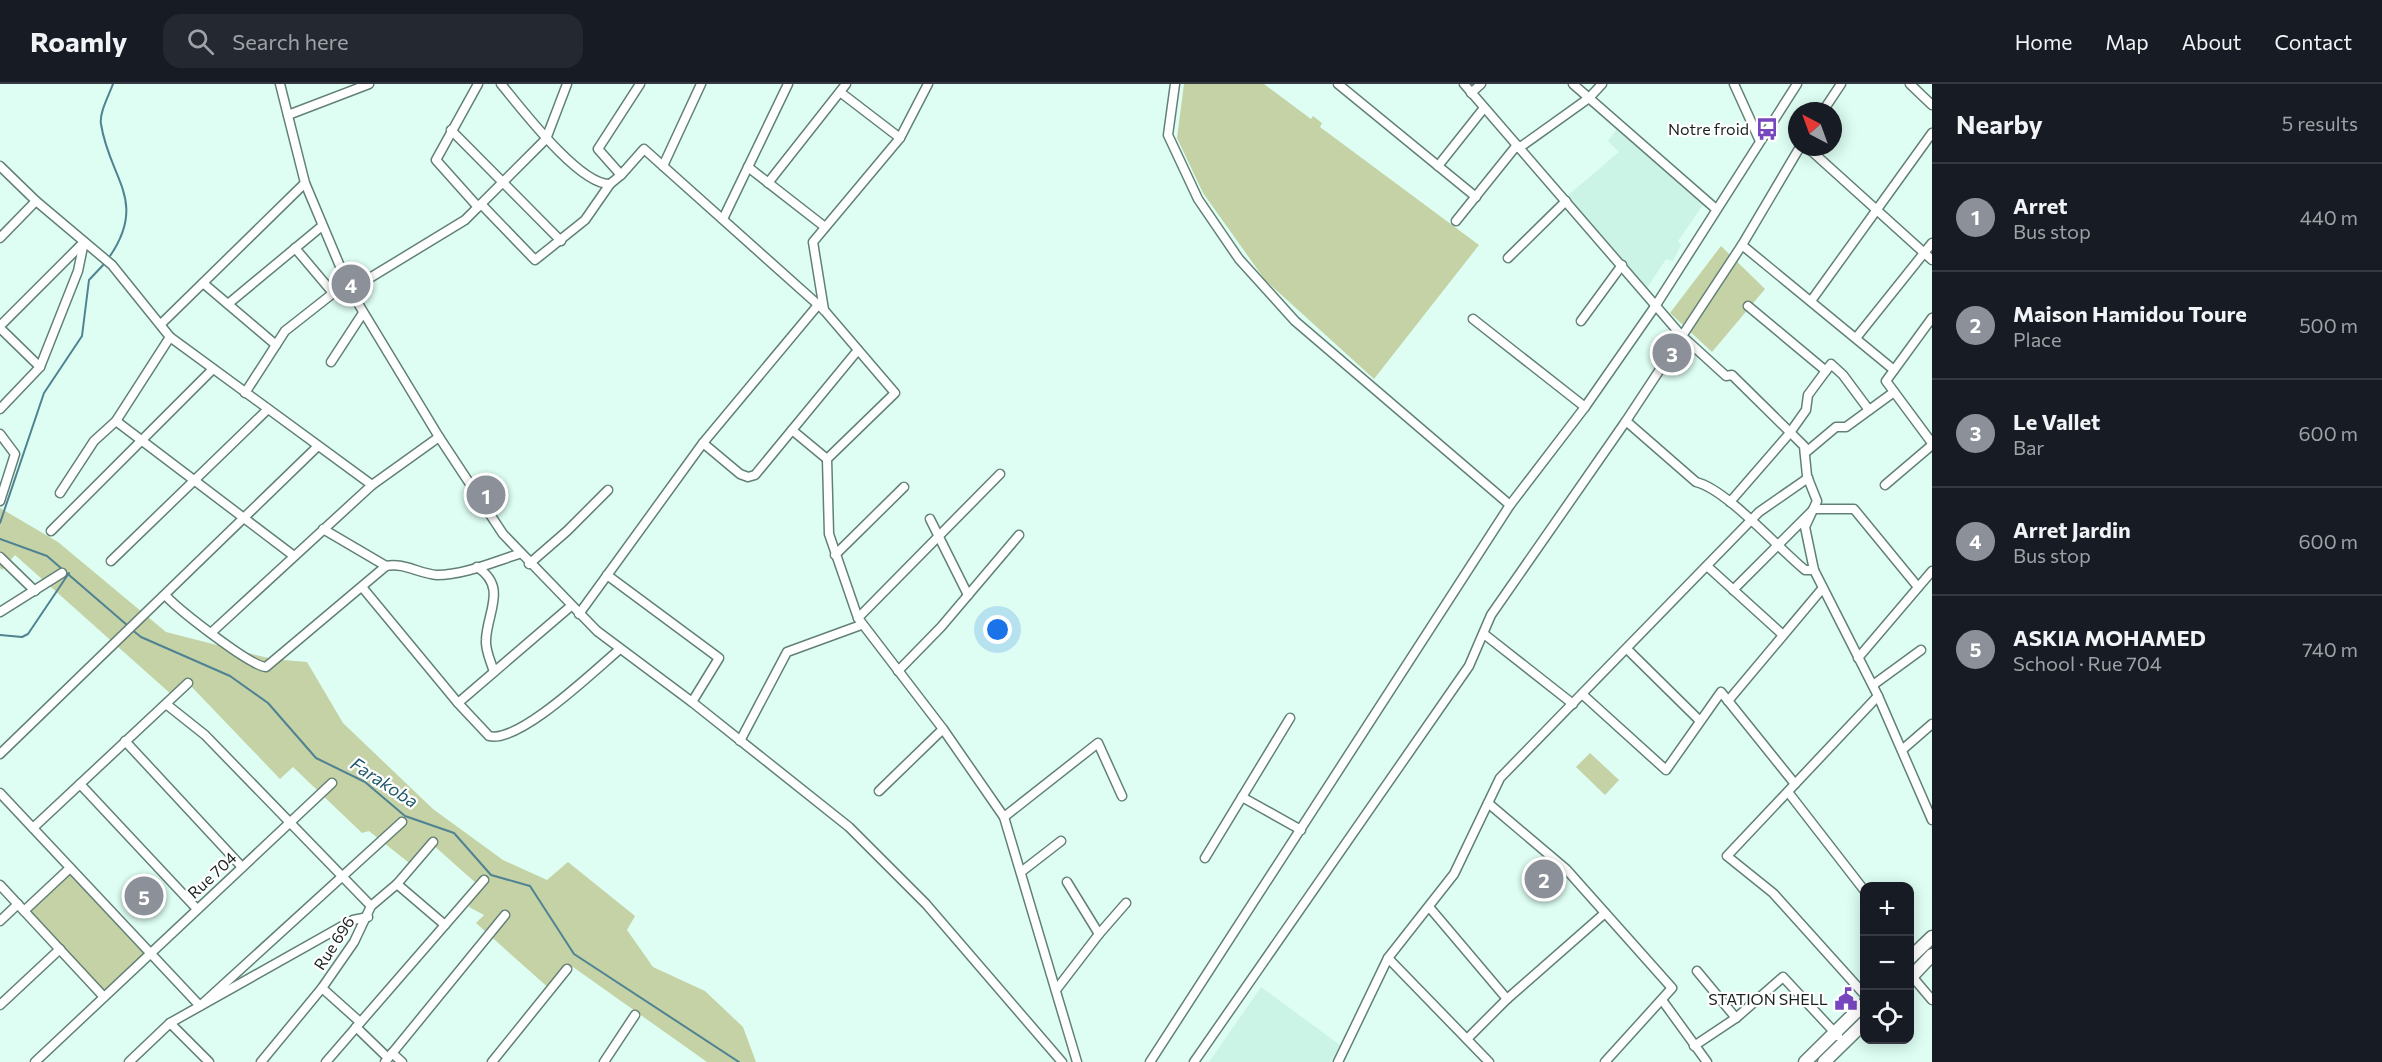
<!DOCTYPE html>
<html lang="en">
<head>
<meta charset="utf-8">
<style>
  :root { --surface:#171b24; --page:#242831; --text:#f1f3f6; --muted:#9ea1a6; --line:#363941; --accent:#8c9099 }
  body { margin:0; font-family:Commissioner,sans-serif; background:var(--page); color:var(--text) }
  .controls { position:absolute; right:18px; bottom:18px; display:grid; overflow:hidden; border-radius:12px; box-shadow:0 3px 15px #0003 }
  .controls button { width:54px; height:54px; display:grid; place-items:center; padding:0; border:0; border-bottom:2px solid var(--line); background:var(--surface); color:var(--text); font:30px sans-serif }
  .compass { position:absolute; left:1788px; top:18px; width:54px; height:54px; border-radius:50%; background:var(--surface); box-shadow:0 3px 15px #0003; rotate:319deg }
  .you { position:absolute; left:998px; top:546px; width:21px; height:21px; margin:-15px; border:4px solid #fff; border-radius:50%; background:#1a73e8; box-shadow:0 0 0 9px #1a73e833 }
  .badge { display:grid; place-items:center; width:39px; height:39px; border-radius:50%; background:var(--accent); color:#fff; font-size:20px; font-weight:700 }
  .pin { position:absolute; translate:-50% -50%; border:3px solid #fff; box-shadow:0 2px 6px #0006 }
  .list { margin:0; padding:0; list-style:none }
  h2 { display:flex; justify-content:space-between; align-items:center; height:78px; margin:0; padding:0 24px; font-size:26px }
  h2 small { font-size:20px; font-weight:400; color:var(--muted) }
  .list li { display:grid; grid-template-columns:39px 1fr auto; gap:18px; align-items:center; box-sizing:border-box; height:108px; padding:0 24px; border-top:2px solid var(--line) }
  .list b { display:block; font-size:22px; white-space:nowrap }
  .list p { margin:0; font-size:20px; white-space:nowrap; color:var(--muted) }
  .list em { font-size:20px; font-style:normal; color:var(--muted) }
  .icon { flex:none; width:33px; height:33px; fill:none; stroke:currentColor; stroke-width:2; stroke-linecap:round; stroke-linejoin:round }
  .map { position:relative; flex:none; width:1932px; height:978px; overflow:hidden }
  header { display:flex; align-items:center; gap:36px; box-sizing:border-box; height:84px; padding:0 30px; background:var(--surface); border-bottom:2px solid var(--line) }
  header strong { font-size:28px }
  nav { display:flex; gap:33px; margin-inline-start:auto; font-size:21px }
  .search { width:420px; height:54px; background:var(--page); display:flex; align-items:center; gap:15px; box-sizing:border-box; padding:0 21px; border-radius:18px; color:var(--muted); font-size:22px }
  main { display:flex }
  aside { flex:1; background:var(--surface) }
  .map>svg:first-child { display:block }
  .built { fill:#cbf4e6 }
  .green { fill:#c4d2a6 }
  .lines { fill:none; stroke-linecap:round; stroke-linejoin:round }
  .stream { stroke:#4f8292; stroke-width:2 }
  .minor-casing { stroke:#638076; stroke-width:11 }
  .primary-casing { stroke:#638076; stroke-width:15 }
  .minor { stroke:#fff; stroke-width:8 }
  .primary { stroke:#fff; stroke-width:12 }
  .labels { text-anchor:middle; stroke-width:4.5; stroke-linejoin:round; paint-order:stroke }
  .poi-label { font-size:16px; fill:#182320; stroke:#fff; text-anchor:end }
  .street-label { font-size:16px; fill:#182320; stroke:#fff }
  .water-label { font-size:18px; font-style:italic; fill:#215a6c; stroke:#fff }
</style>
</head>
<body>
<header>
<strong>Roamly</strong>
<div class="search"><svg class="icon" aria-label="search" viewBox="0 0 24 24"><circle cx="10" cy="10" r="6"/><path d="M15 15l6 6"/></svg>Search here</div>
<nav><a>Home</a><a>Map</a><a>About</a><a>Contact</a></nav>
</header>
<main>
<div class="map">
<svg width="1932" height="978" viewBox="0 0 1932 978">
  <rect width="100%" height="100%" fill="#defef3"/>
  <g class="built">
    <polygon points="1617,45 1705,118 1678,157 1681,161 1673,177 1666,175 1647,204 1566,113 1619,68 1608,57"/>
    <polygon points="1261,903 1340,961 1331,978 1209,978"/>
  </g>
  <g class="green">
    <polygon points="1184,0 1264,0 1311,35 1313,32 1322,39 1320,43 1479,161 1374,295 1265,196 1203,109 1177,54"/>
    <polygon points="1721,162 1765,205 1712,268 1670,229"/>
    <polygon points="0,424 58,458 166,548 272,575 307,578 343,639 433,725 503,776 547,796 568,778 635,832 627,846 653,883 705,907 743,943 756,978 707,978 573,883 552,907 476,839 484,831 469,823 478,801 431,759 413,782 369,747 362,749 293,683 280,695 188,599 172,611 15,471 2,486 0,484"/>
    <polygon points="1590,669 1619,696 1605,711 1576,683"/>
    <polygon points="67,787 145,870 105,907 27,824"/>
  </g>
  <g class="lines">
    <g class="stream">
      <path d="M 110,172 C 148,116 109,94 101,40 C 99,29 109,11 113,0"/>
      <polyline points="0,439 44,309 82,252 89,196 105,179"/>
      <polyline points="0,455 47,472 127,541"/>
      <polyline points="131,545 141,553 230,592 268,619 316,674 365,698 405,732 454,749 491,791 530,802 574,870 739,978"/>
      <polyline points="0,551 22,553 28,550 69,489"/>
    </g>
    <g class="minor-casing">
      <g id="minor">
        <polyline points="280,0 305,99 350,206 439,353 503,450 597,547 692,618 849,743 926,820 1062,978"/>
        <path d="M 501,0 C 521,24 579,101 610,100 L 621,91 L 644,65 L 824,226 L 895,309 L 827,375 L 829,450 L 858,534 L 943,645 L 1004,733 L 1077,978"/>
        <polyline points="1175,0 1168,51 1198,115 1239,175 1295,237 1510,421"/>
        <polyline points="1338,0 1476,113"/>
        <polyline points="1464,0 1681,251 1726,292 1732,291 1804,362 1807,392 1817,417 1805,443 1814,486 1878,612 1932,736"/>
        <polyline points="1573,0 1716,125"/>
        <polyline points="1734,0 1759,55"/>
        <polyline points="1910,0 1932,21"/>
        <polyline points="840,8 900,54"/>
        <polyline points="1471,9 1481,0"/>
        <polyline points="1823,27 1841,0"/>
        <polyline points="288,31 369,0"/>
        <polyline points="451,46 561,157"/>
        <polyline points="1807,63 1932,176"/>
        <polyline points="1519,64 1589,14 1602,0"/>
        <polyline points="0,82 36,117 112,181 170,253 372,401"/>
        <polyline points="663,82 701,0"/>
        <polyline points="1438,82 1484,24"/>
        <polyline points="748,83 825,143"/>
        <polyline points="621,91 598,65 640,0"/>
        <polyline points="768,99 846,0"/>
        <polyline points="481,120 535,176 585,136 610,100"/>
        <polyline points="478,123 436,76 478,0"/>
        <polyline points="723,135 788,0"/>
        <polyline points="1456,137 1517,61"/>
        <polyline points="0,154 36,117"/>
        <polyline points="1742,161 1894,286"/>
        <polyline points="295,164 333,209"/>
        <polyline points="1508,174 1566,117"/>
        <polyline points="203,199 276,261"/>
        <polyline points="350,206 465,136 546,55 567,0"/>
        <polyline points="1811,217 1932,49"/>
        <polyline points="228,220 322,142"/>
        <polyline points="1748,222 1826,287"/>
        <polyline points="824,226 813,158 900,54 928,0"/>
        <polyline points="1932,234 1886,297 1932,359"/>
        <polyline points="1473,235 1585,323"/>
        <polyline points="1581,237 1622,181"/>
        <polyline points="161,240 305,99"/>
        <polyline points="0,242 82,160"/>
        <polyline points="0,244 40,283"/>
        <polyline points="1856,254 1932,159"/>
        <polyline points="331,278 363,229"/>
        <polyline points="245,309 285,247 346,199"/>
        <polyline points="0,325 40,283 78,187 84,158"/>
        <polyline points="116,337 294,472"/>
        <path d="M 1626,337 L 1696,398 C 1726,405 1777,463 1805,486 L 1814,486"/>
        <polyline points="792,346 827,375"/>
        <polyline points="0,350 15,370 0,417"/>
        <polyline points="703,359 740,390 748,393 755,391 858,266"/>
        <polyline points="1805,369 1836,343 1846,343 1894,308"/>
        <polyline points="1885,401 1932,361"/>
        <polyline points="60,409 94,357 116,337 170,253"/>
        <polyline points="1730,418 1789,350 1806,326 1808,311 1831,280 1843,291 1869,326"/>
        <polyline points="930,435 968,511"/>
        <polyline points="323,445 386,482"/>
        <polyline points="51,447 213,285"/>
        <polyline points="835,471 904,403"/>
        <polyline points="0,473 35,507"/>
        <polyline points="111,477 268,325"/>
        <polyline points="529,480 567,447 608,406"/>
        <polyline points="1707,482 1783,551"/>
        <path d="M 477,483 C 508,503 487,528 486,556 C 485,566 491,578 494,588"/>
        <polyline points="607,491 719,574 692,618"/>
        <path d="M 362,503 L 458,619 L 489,652 C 519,660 596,585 620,565"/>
        <polyline points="1733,506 1814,425 1854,425 1918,503"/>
        <path d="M 166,512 C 179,526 250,582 266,583 L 386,482 C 403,478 420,490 437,491 C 464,491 493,478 519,470"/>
        <polyline points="0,528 62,489"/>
        <polyline points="579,530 703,359 818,221"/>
        <polyline points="858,534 1000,390"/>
        <polyline points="212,548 372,401 439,353"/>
        <polyline points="1484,550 1573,620"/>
        <polyline points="1627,565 1700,637"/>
        <polyline points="1858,574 1932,487"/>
        <polyline points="898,587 941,543 1019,451"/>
        <polyline points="1873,601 1921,566"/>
        <polyline points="1582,610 1666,686 1721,608 1795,700"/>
        <polyline points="1728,617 1822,505"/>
        <polyline points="458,619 571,522"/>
        <polyline points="166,620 205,651 371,822"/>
        <polyline points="125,657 242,783"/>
        <polyline points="740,657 787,568 861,541"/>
        <polyline points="1902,666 1932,640"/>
        <polyline points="0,670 318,362"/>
        <polyline points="80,700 197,825"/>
        <polyline points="879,707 943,645"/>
        <polyline points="1788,708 1864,806"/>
        <polyline points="0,709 200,922 402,738"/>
        <polyline points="1242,713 1301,746"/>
        <polyline points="1488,719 1566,785 1672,904 1605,978"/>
        <polyline points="1004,733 1098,659 1122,712"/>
        <polyline points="33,744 188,599"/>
        <polyline points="1205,774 1290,634"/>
        <polyline points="1021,788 1061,757"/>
        <polyline points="1067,798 1099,850"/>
        <polyline points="397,800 445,841"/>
        <polyline points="0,801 104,913"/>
        <polyline points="1430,824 1507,915"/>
        <polyline points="24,827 70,784"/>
        <polyline points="0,837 18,820"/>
        <polyline points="1388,874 1489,978"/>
        <polyline points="1697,887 1736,934"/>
        <polyline points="1910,890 1932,916"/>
        <polyline points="322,904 360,938"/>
        <polyline points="1056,906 1099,850 1126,819"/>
        <polyline points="1864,910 1773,809 1727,772 1878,612"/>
        <polyline points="1662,916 1707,978"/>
        <polyline points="0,921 60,865"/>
        <polyline points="170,939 209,978"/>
        <polyline points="356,943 388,974"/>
        <polyline points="1467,955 1507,915 1605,829"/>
        <polyline points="1694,962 1736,934 1783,893 1838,952"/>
        <polyline points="392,969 402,978"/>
        <polyline points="35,978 332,699"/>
        <polyline points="129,978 170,939 353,836 368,833"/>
        <polyline points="261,978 322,904 354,858 371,822 397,800 433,758"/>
        <polyline points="326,978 484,796"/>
        <polyline points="385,978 505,831"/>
        <polyline points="492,978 567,885"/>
        <polyline points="604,978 635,931"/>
        <polyline points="1150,978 1510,421 1585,323 1656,221 1797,0"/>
        <polyline points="1194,978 1469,582 1491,531 1626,337 1742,161 1800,63"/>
        <polyline points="1338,978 1388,874 1454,790 1500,694 1759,428 1808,394"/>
      </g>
    </g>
    <g class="primary-casing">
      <g id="primary">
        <polyline points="1910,874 1932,853"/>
        <polyline points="1910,894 1932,871"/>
        <polyline points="1805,978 1864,920"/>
        <polyline points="1824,978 1864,939"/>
      </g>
    </g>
    <use href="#minor" class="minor"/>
    <use href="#primary" class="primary"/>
  </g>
  <defs>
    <g id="bus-bare" transform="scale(1.8)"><path d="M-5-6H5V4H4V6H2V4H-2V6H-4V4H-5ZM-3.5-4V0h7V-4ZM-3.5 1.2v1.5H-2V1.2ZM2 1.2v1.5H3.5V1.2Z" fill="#7747bf" stroke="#fff" stroke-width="2.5" paint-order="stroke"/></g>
    <g id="civic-bare" transform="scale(1.8)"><path d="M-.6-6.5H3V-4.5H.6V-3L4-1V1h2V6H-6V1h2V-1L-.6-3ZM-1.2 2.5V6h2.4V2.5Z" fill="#7747bf" stroke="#fff" stroke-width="2.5" paint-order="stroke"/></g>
  </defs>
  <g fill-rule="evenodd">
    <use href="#bus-bare" x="1767" y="45"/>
    <use href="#civic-bare" x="1846" y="915"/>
  </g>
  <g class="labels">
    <g class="poi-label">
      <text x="1749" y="51">Notre froid</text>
      <text x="1828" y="921">STATION SHELL</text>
    </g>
    <g class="street-label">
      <text transform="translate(212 791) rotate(-43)" y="6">Rue 704</text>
      <text transform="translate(334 859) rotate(-57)" y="6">Rue 696</text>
    </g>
    <g class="water-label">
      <text transform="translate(384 699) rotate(33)" y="6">Farakoba</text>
    </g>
  </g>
</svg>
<div class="controls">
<button>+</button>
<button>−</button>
<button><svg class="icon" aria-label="locate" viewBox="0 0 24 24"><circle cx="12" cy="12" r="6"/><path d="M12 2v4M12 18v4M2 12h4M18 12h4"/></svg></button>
</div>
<svg class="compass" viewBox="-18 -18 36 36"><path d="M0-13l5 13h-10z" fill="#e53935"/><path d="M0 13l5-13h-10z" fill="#9ea1a6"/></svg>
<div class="you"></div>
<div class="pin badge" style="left:486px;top:411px">1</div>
<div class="pin badge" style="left:1544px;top:795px">2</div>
<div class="pin badge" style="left:1672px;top:269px">3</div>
<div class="pin badge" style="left:351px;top:200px">4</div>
<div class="pin badge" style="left:144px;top:812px">5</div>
</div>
<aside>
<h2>Nearby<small>5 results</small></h2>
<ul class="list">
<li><span class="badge">1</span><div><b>Arret</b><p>Bus stop</p></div><em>440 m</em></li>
<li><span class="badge">2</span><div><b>Maison Hamidou Toure</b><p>Place</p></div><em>500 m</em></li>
<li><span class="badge">3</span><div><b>Le Vallet</b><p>Bar</p></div><em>600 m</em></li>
<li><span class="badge">4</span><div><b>Arret Jardin</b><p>Bus stop</p></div><em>600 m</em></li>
<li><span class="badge">5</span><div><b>ASKIA MOHAMED</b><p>School · Rue 704</p></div><em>740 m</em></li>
</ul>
</aside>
</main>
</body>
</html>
